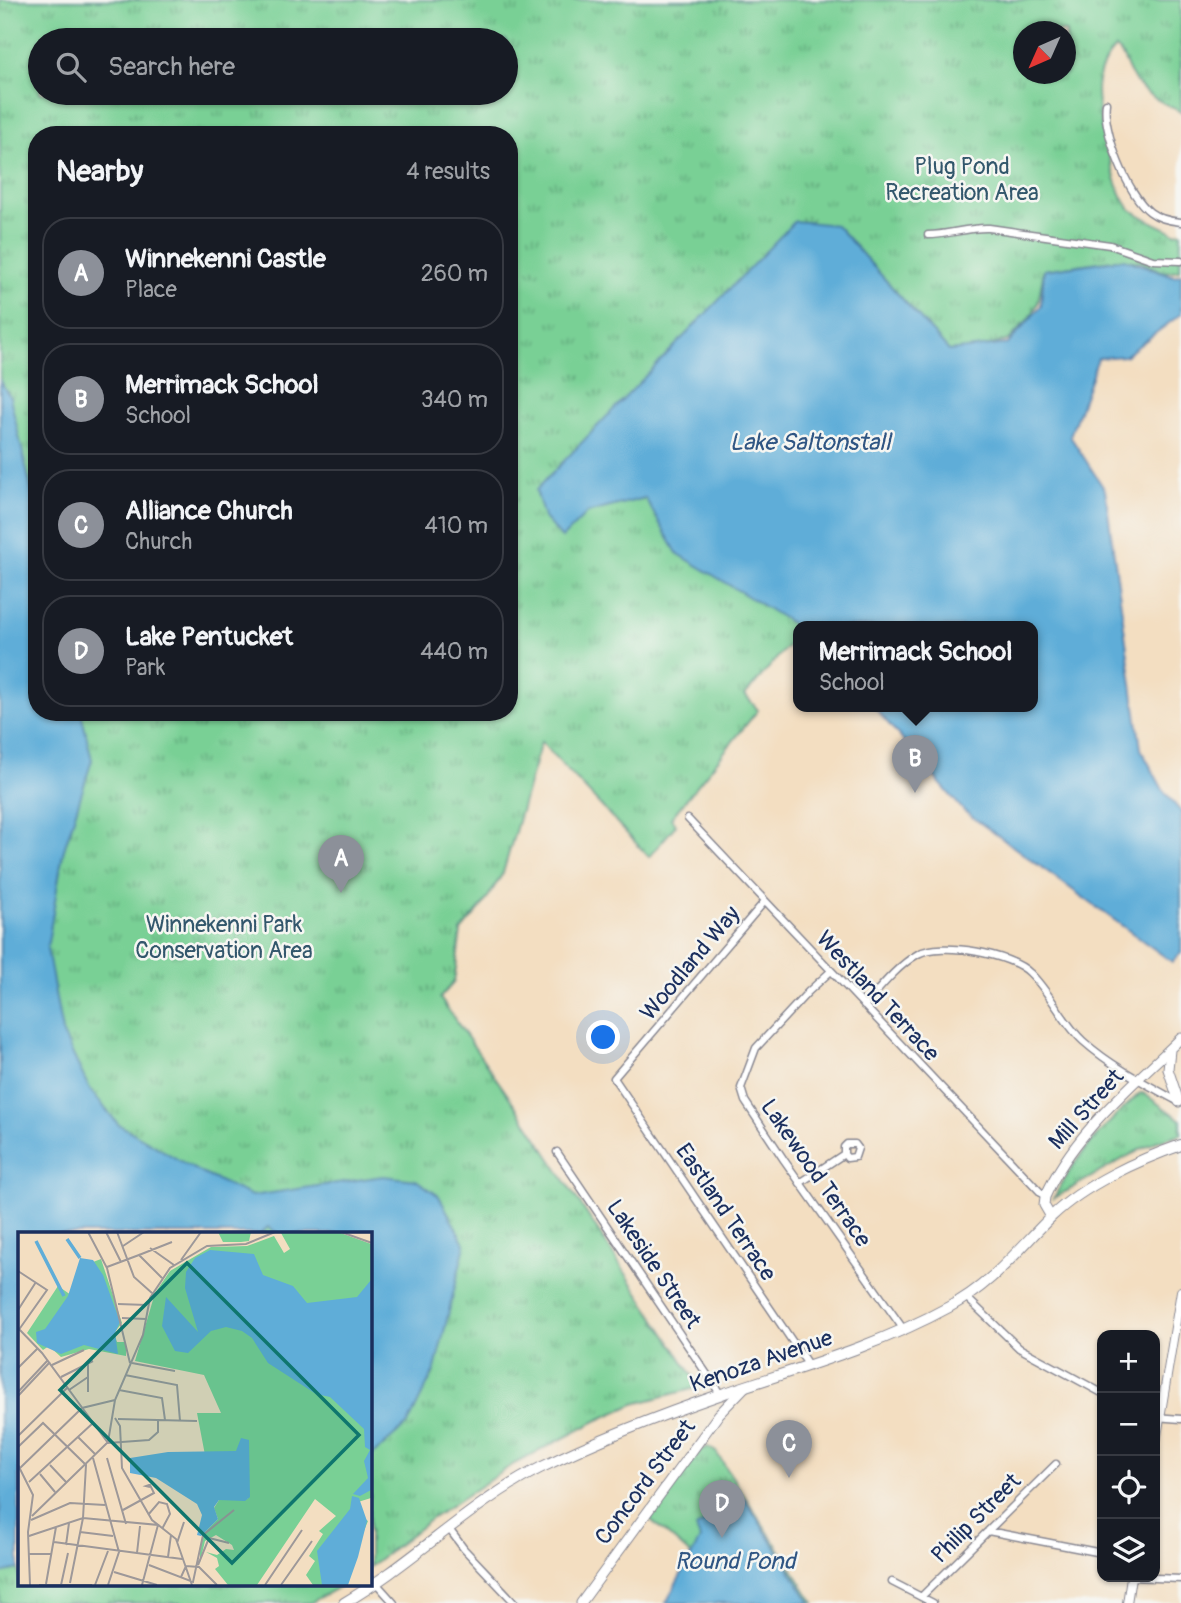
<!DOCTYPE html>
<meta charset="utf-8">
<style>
body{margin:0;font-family:Pangolin,sans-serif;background:#242831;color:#f1f3f6}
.controls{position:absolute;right:21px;bottom:21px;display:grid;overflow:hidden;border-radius:14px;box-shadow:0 2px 5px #0004}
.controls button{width:63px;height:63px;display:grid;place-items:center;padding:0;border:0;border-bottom:2px solid #363941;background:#171b24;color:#f1f3f6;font:35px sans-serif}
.compass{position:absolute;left:1013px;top:21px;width:63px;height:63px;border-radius:50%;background:#171b24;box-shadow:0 2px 5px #0004;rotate:225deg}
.you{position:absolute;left:604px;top:1038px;width:24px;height:24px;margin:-18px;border:5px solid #fff;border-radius:50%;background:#1a73e8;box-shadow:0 0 0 10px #1a73e833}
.badge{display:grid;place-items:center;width:46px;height:46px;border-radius:50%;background:#8c9099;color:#fff;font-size:23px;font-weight:700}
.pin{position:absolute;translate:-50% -58px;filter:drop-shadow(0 2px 4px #0008)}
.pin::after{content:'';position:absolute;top:37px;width:24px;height:21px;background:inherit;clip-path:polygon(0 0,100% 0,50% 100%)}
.popup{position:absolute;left:793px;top:621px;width:245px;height:91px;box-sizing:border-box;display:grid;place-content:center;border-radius:14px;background:#171b24;filter:drop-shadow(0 2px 5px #0005);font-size:23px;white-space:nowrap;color:#9ea1a6}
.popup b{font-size:26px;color:#f1f3f6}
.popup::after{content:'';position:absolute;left:50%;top:100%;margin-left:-14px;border:14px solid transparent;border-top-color:#171b24}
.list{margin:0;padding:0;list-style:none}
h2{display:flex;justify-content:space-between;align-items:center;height:91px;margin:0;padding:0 28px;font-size:30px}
h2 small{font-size:23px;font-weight:400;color:#9ea1a6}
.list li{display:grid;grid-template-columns:46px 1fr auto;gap:21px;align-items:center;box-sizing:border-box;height:112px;margin:0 14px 14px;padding:0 14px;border:2px solid #363941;border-radius:28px}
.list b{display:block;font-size:26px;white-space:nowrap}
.list p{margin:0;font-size:23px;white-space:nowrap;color:#9ea1a6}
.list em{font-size:23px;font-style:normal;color:#9ea1a6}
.icon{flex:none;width:38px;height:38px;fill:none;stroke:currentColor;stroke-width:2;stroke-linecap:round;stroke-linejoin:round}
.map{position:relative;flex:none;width:1181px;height:1603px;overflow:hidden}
.search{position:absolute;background:#171b24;box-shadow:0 2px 5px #0004;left:28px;top:28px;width:490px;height:77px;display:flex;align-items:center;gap:18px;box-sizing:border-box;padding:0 24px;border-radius:38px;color:#9ea1a6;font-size:26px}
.panel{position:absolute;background:#171b24;box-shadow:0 2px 5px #0004;left:28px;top:126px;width:490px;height:595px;border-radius:28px}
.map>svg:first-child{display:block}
.park{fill:url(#park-tufts);stroke:#4a807a;stroke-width:2;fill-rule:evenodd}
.water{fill:#5fadd8;stroke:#3d6e9b;stroke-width:2}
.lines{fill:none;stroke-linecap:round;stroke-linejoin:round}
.minor-casing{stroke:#878690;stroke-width:9}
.tertiary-casing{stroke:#878690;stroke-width:10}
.secondary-casing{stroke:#878690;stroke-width:11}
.primary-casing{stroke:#878690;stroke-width:12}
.minor{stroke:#fff;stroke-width:6}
.tertiary{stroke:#fff;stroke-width:8}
.secondary{stroke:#fff;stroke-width:9}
.primary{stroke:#fff;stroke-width:10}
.labels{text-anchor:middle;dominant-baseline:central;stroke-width:5;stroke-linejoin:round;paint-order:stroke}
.park-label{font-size:23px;fill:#32576c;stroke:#f6f6f2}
.street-label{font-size:23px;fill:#1b2f5e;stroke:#f6f6f2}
.water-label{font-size:24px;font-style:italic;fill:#2f5583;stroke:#f6f6f2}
.inset-river{fill:none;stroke:#5fadd8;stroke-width:3.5}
.inset-road{fill:none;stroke:#9d9899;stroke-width:2}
.view{fill:#0f766e;fill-opacity:0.15;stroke:#0f766e;stroke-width:3.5}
.inset-edge{fill:none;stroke:#1b2f5e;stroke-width:3.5}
</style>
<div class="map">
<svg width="1181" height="1603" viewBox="0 0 1181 1603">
<defs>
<pattern id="park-tufts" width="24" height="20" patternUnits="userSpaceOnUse" patternTransform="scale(1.75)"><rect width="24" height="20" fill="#79d095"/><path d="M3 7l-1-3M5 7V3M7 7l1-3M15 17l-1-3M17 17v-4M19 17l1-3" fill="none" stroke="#62a97d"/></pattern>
</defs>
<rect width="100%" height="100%" fill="#f6f6f2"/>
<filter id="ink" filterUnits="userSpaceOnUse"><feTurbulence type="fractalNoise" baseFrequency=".0143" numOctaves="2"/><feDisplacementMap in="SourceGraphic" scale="14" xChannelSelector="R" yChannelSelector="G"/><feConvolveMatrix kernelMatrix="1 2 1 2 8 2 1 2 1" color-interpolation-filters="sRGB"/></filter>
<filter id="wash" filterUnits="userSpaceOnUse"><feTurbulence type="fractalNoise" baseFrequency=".00686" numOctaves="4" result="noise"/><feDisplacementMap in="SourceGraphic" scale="28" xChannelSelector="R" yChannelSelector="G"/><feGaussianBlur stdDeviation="1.57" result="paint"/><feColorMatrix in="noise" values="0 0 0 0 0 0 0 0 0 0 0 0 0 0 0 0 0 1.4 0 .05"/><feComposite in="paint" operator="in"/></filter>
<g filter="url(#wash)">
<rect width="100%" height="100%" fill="#f3dec1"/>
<path class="park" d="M0 0H1181V112C1162 102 1143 95 1132 76 1125 66 1126 56 1115 48 1107 56 1100 69 1098 81 1093 103 1114 188 1128 206 1134 215 1164 227 1175 233L1181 232 1180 270 1164 272 1141 262 1119 259 1044 270 1038 303 1031 316 1009 340 977 349 949 351 839 228 826 225 588 506 651 491 798 627V634L745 695 758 710 671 818 676 825 649 857 541 742 503 873 483 905 461 931 454 982 440 998 528 1124 700 1387 634 1404 596 1421 512 1465 431 1519 369 1567V1234H19V1584H344L310 1603H0ZM1024 32H1066V74H1024ZM40 40H506V93H40ZM37 135H509V712H37Z
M1140 1093H1143L1181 1120V1134L1157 1141 1132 1154 1054 1198C1074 1157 1106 1124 1140 1093Z
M708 1447 716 1452 814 1603H671L694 1558 650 1519 701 1450Z"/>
<path class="water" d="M795 221 836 225 949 351 1008 344 1041 306 1044 270 1124 259 1174 276 1181 274V314L1125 356 1098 358 1070 436 1105 490 1141 749 1163 790 1181 812V953L1172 962 964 811 874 707H1032V627H798L677 553 645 498 587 513 562 538 544 518 536 490Z
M0 381 10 397 37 515V712H81L92 760 63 853 47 948 62 1032 90 1090 118 1124 201 1173 252 1196 383 1176 416 1180 439 1196 465 1245 435 1369 408 1424 369 1458V1234H279L268 1227 260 1234H19V1569L0 1573Z
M744 1498 811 1603H666L700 1539 696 1528Z"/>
</g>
<g filter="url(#ink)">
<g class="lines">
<defs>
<path id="minor" d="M1106 103C1102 131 1128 195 1150 212 1159 219 1170 221 1181 222
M928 235C949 235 968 227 989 228L1110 245 1153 260 1181 261
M688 819 1045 1197
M765 901 614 1078 809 1366
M831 971 808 992 756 1048 741 1088 745 1101 784 1160 904 1330
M864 1006C880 988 897 966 918 954 941 941 1012 954 1030 973 1051 993 1062 1022 1083 1041 1111 1066 1146 1084 1179 1102
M557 1152 721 1395
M800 1183 844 1154 847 1158 855 1157 858 1148 855 1144H847L844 1147V1154
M967 1298 1019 1348 1102 1393
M1155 1417 1181 1419
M449 1529 464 1549 515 1603
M988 1531 1102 1553
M1131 1577 1181 1579
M892 1582 933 1603
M377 1584 394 1603
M921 1597 1056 1464"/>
<path id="tertiary" d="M1155 1448 1181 1291
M1127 1603 1131 1577"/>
<path id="secondary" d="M1170 1050 1168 1069 1179 1102
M1051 1217 1044 1205 1045 1197C1073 1133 1131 1087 1181 1038
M581 1603 719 1414 745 1387"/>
<path id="primary" d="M344 1603C413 1563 469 1504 540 1468 599 1439 661 1415 722 1394 799 1368 878 1346 949 1307 994 1283 1017 1250 1052 1216 1084 1185 1138 1160 1181 1145"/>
</defs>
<use href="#minor" class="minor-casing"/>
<use href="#tertiary" class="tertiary-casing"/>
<use href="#secondary" class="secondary-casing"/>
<use href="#primary" class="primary-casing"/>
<use href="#minor" class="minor"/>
<use href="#tertiary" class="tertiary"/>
<use href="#secondary" class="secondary"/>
<use href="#primary" class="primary"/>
</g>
</g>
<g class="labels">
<g class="park-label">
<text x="962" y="166">Plug Pond<tspan x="962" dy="26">Recreation Area</tspan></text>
<text x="224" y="924">Winnekenni Park<tspan x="224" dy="26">Conservation Area</tspan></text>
</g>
<g class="street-label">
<text transform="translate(690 963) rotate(-50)">Woodland Way</text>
<text transform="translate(878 996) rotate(47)">Westland Terrace</text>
<text transform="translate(1086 1109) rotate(-48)">Mill Street</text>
<text transform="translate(816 1173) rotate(55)">Lakewood Terrace</text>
<text transform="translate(726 1212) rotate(56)">Eastland Terrace</text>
<text transform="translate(654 1264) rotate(56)">Lakeside Street</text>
<text transform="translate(761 1361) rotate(-19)">Kenoza Avenue</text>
<text transform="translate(645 1482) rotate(-53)">Concord Street</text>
<text transform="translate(976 1518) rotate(-45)">Philip Street</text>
</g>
<g class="water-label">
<text x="810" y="442">Lake Saltonstall</text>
<text x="735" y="1561">Round Pond</text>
</g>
</g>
<g transform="translate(18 1232)">
<rect width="354" height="354" fill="#f3dec1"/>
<path d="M200 0H233L231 9 223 10H205ZM281 0H320L353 12V266L340 270 343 284 350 289 327 345 330 353H295L288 343 297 329 291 324 305 302 301 299 318 284 297 267 239 353H210L197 337 201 334 199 326 188 320 199 323 208 317 216 318 214 313 198 303 187 309 182 330V319L185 302 200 287 196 276 201 268 230 267 224 212 218 221 187 223 179 181H203L186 143 117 129 137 61 152 39 193 15 229 14 256 4 266 21 272 17 263 1ZM83 27 104 91 96 101 99 110H108V124L71 117 43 125 31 114 25 118 9 101 40 54 53 63 75 30Z" fill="#79d095"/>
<path d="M192 18 236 22 245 43 275 54 289 71 339 65 353 48V258L342 264 335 262 350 246 346 229 352 218 347 215 346 197 312 165 298 162 250 131 234 106 224 99 208 95 193 99 170 121 157 119 144 94 148 65 180 100 167 56 168 40 177 26ZM62 26 75 28 85 43 102 90 97 101 100 122 66 113 43 122 19 111 18 100 27 97 50 64ZM223 206 231 208 232 265 227 269 201 268 196 275 200 287 183 304 179 303 184 283 179 272 138 246 112 241V226L150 220 218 219ZM334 264 341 266 349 289 340 325 330 353H304L299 319 332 277Z" fill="#5fadd8"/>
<path class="inset-river" d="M49 7 62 26M18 9 46 64"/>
<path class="inset-road" d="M70 0 89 36 112 131M88 0 103 30M99 0 116 45 134 61M323 0 354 11M105 14 126 0M132 16 156 33M121 23 154 10M163 28 183 0M89 35 121 23 144 46M0 39 29 58 0 99M100 72 129 73M0 78 18 50M104 86 128 87M0 96 24 121 90 211 131 208 140 200V188M114 131 157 139M34 133 66 118M0 136 20 116M107 143 159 153 162 189M43 145 75 129M51 158 70 145M101 158 144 166 147 188M0 160 30 128M70 160V131M0 164 32 130M97 186 102 194 104 236 134 288 158 307 174 353M100 187 179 189M0 204 50 155M60 205 78 223M0 215 25 191 68 233 65 286 52 351M75 226 101 320 90 353M89 226 108 292M0 233 15 263 10 300 12 353M32 233 48 250M2 236 64 176 97 168M22 242 37 260M11 250 75 191M105 278 136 261 132 253H131L128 254 132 255M130 283 141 270 149 272 152 282 144 297M14 284 90 210 97 168 125 103 132 66 152 36 189 14 228 12 257 0M13 288 52 271 87 273M62 300 95 304M11 304 65 286 140 293 124 353M36 310 164 327M159 311 166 290M48 313 51 291M119 321 122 294M11 322H33M150 325 153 303M131 333 175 350 185 303 216 278M180 333 191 306 211 311M96 340 139 353M163 345 168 334 181 335 199 353M28 352 38 295M21 353H74M43 353 50 321M77 353 90 319M247 353 284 298M263 353 294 309"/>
<path class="view" d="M169 31 341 203 214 331 42 158Z"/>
<rect width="354" height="354" class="inset-edge"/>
</g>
</svg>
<div class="controls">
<button>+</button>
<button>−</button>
<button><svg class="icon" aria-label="locate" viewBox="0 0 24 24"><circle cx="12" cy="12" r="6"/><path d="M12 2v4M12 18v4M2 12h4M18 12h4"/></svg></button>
<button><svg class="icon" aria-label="layers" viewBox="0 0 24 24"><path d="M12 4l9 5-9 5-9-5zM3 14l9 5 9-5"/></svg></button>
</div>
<svg class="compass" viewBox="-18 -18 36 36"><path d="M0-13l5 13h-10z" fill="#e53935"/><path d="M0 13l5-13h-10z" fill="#9ea1a6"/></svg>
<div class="you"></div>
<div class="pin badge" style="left:341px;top:893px">A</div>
<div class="pin badge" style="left:915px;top:793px">B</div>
<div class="popup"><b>Merrimack School</b>School</div>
<div class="pin badge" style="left:789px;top:1478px">C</div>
<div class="pin badge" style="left:722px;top:1538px">D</div>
<div class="search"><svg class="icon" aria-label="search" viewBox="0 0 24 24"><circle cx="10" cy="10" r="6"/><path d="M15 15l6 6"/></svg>Search here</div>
<section class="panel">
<h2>Nearby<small>4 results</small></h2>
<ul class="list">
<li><span class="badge">A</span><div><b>Winnekenni Castle</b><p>Place</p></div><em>260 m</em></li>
<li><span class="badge">B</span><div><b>Merrimack School</b><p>School</p></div><em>340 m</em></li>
<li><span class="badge">C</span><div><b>Alliance Church</b><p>Church</p></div><em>410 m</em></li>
<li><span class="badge">D</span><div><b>Lake Pentucket</b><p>Park</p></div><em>440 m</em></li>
</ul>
</section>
</div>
